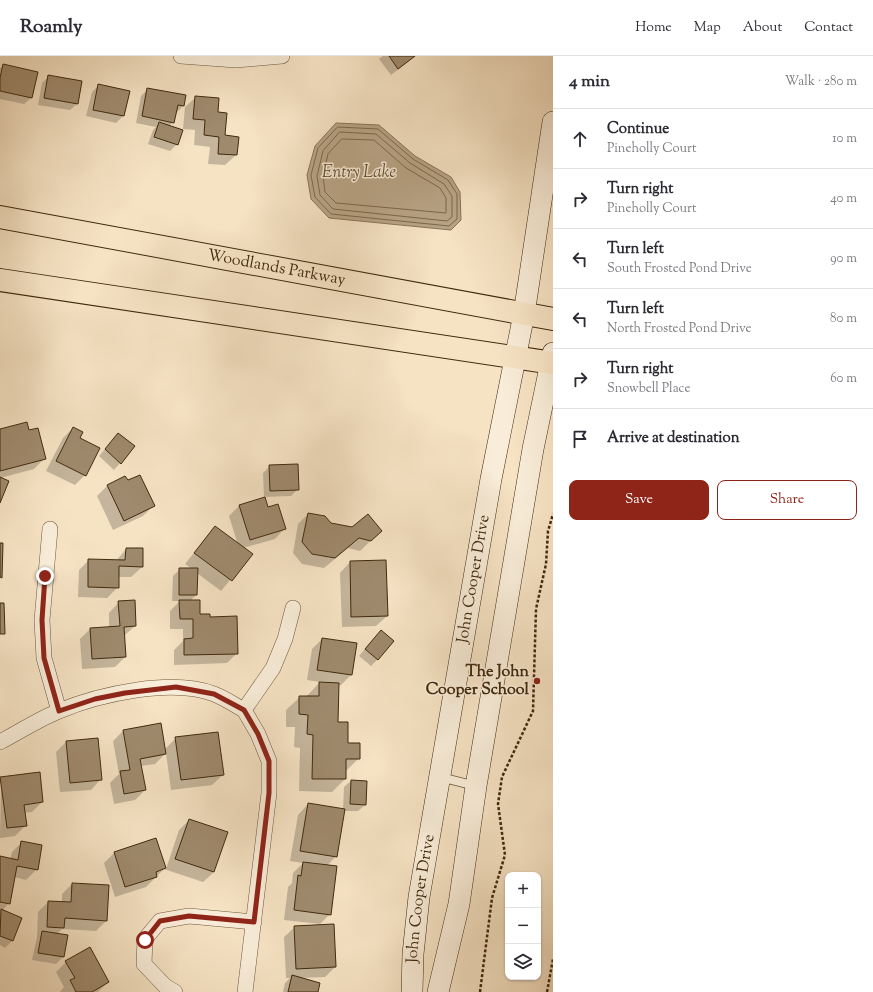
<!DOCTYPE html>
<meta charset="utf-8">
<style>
body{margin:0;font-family:"Sorts Mill Goudy",serif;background:#f2f2f3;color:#2b2b33}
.controls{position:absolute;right:12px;bottom:12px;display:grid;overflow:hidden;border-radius:8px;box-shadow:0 1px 3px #0004}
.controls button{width:36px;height:36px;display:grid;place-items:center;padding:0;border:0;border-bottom:1px solid #e1e1e2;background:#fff;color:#2b2b33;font:20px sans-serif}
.stop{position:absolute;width:12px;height:12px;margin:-9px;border:3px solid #8f2418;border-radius:50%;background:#fff}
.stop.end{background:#8f2418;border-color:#fff;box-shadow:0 1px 4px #0008}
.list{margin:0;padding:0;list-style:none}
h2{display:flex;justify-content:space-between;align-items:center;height:52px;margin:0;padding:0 16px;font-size:17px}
h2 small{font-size:13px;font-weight:400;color:#7c7c81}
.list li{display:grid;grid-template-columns:26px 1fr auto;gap:12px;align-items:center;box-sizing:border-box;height:60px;padding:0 16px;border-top:1px solid #e1e1e2}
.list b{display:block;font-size:15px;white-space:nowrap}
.list p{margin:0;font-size:13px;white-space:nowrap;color:#7c7c81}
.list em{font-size:13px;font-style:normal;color:#7c7c81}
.actions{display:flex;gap:8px;padding:12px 16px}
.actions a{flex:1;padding:9px 0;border:1px solid #8f2418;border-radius:8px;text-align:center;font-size:14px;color:#8f2418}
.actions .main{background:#8f2418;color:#fff}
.icon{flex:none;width:22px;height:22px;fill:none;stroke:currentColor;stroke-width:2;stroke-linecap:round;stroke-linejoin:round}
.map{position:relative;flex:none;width:553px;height:936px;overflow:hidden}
header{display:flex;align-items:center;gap:24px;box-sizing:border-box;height:56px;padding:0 20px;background:#fff;border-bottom:1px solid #e1e1e2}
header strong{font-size:19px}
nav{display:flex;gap:22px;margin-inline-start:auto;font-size:14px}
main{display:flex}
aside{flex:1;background:#fff}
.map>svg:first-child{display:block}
.water{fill:#b8a486;stroke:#887356}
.shadow{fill:#0003}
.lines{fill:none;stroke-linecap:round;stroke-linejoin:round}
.shore{stroke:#7c674a;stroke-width:1}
.building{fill:#9f8a6d;stroke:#412a0e}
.lane-casing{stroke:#6e583c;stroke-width:10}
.street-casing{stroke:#6e583c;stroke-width:16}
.secondary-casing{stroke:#412a0e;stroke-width:22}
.primary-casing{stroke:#412a0e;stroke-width:24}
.path{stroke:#412a0e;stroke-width:2.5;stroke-dasharray:3 2;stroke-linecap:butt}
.lane{stroke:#f9edd9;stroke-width:8}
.street{stroke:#f9edd9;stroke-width:15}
.secondary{stroke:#f9edd9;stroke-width:21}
.primary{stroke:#f6e3c4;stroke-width:22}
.route{stroke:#8f2418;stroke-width:5}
.poi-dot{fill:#8f2418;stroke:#f9edd9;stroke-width:1.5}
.labels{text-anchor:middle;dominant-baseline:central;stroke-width:3;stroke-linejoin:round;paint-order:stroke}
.street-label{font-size:16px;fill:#412a0e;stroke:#f9edd9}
.poi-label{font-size:16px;font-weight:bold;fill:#412a0e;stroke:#f9edd9;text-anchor:end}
.water-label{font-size:17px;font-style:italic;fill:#654f32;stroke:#f9edd9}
</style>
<header>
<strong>Roamly</strong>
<nav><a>Home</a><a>Map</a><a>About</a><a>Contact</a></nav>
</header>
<main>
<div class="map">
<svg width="553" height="936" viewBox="0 0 553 936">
<rect width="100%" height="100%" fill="#f6e3c4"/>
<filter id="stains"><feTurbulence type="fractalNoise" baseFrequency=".005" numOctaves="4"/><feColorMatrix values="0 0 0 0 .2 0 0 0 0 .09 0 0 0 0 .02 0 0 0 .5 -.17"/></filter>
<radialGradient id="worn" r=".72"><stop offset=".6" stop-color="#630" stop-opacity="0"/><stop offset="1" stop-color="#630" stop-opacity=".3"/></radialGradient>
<path class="water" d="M336 67 379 69 415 100 451 121 460 136 461 164 451 174 329 162 311 143 307 119 315 90Z"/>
<path class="shadow" d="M383 0H416L391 19 379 3Z
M4 9 31 42 24 48 0 43V12Z
M49 20 77 48 70 54 38 49 42 27Z
M99 29 129 35 123 60 116 67 86 60 92 36Z
M148 33 185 40 183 50 176 57 173 66 169 70 177 88 170 95 148 88 153 74 156 71 136 67 141 40Z
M196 41 216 57 224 80 237 82 236 99 225 109 208 108 210 91 194 89 195 74 183 73 185 51Z
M73 372 78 383 85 419 75 429 46 415 63 382Z
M0 374 28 375 44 403 34 413 0 422Z
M118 378 120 407 114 414 99 400Z
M270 410 298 433 291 440 264 441 267 452 285 472 275 483 243 492 251 499 221 535 197 517 196 539 190 545 199 559 209 562 237 597 227 607 174 609V594L183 585V573H170V555L180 545H172L173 520 180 513H192L185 508 215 471 238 489 229 460 240 449 264 442 263 417Z
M107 430 153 450 143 460 113 474 97 440Z
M308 458 330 468 381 475 360 495 348 492 324 512 302 508 293 497 298 468Z
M126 493 142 511 131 521H118V531L107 542 78 541 79 514 89 504 116 505Z
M385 505 387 560 376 570 342 571 340 517 350 506Z
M119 546 135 570 124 580 125 601 115 611 82 613 80 583 90 573 109 572V557Z
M374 582 378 603 371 610 359 600Z
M322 583 356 588 351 619 341 629H338L337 667 347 688 359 702 345 716V723L332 736 299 735 300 692 294 691 295 671H286V654L300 641H306L320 626 307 624 312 593Z
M123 675 165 693 176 682 223 719 212 729 171 734 166 697 155 708 141 710 145 734 135 744 114 748 110 727 119 718 113 685Z
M66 686 101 723 91 734 60 736 56 696Z
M1 722 42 746 32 756 24 757 26 769 15 780 0 782Z
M351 725 365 749 358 755H344L336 800 327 810 330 858 320 868 284 864 288 831 292 827 293 817 303 807 290 805 298 759 308 748 343 754 344 731Z
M189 764 214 816 203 826 164 813 146 831 115 841 104 807 114 797 156 783 166 813 179 774Z
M22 786 37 813 26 824 14 821 9 847 2 855 21 862 12 885 5 892 0 889V801L10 803 12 796Z
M72 828 106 865 96 875 62 873 57 878 66 880 63 901 56 908 32 904 37 881 38 856 48 846 62 847V838Z
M295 871 335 911 325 921 299 922 317 936H283L285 927 290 922H286L284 881Z
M66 906 108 926 98 936H60L64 931 56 916Z"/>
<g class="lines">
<path class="shore" d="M338 71 378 73 413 103 448 124 457 138V163L449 170 331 158 315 141 311 119 318 92Z
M340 76 376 78 410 107 444 128 452 140V161L447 165 333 153 320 139 317 120 323 95Z
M342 83 374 84 406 112 440 132 446 142V157L336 147 325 136 323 120 328 98Z"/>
</g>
<path class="building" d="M389 0H415L398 13Z
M3 8 38 16 32 42 0 35V22Z
M48 19 82 25 78 48 44 42Z
M98 28 130 35 124 60 93 54Z
M147 32 186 39 184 50 178 49 174 67 142 60Z
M195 40 219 42 218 56 227 57 225 79 239 81 237 99 218 98 219 81 204 79 205 64 193 63Z
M159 66 183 74 178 89 154 81Z
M27 366 29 374 38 372 46 403 0 415V373Z
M73 371 83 376 80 382 100 392 86 420 56 405Z
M118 377 135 390 121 408 105 393Z
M298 408 299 434 270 435 269 409Z
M140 419 155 450 124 465 107 429 125 420 128 424Z
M0 421 9 425 0 447Z
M265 441 268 451 278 448 286 473 250 484 239 449Z
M308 457 325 460 331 467 352 471 368 458 382 475 371 485 359 482 335 502 312 498 302 486Z
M215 470 253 498 232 525 194 497Z
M0 487H3L2 522 0 521Z
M126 492H143V511L119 510V532L88 531V503L125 504Z
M386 504 388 560 351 561 350 505Z
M179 512H198L197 539H179Z
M135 544 136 570 124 571 126 601 92 603 90 572 120 570 118 545Z
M179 544H200V558H210V561L237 560 238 598 184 599V583L193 582V563H180Z
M0 547H4L5 578H0Z
M381 574 394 585 378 604 365 593Z
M322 582 357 587 352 619 317 614Z
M319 626 339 627 338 666H348V687H360V703H346V723H312L313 679 307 678 308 659 299 658V640H319Z
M161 667 166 698 140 703 146 734 124 738 120 715 130 714 123 674Z
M218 676 224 719 181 724 175 681Z
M98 682 102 724 70 727 66 685Z
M40 716 43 746 24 749 27 770 7 772 0 721Z
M351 724 367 725 366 749 350 748Z
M308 747 345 753 337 801 300 795Z
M189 763 228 776 214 816 175 803Z
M156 782 166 812 156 816 157 821 125 831 114 796Z
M21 785 42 789 38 814 17 810 10 848 0 846V800L18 804Z
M303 806 337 810 331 859 294 854 298 819 301 820Z
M72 827 109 829 107 865 65 862 64 872 47 871 48 845 71 846Z
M1 853 22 862 13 885 0 880Z
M334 868 336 911 296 913 294 870Z
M42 875 68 879 64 901 38 897Z
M90 891 109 926 92 936H76L70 924 75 922 65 905Z
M292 919 320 927 318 936H288Z"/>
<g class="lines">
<defs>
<path id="lane" d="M440 721 476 730"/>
<path id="street" d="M181 0 236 4 282 0
M50 473 42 564 44 602 59 655
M244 654 258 678 269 705V737L245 936
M244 654 273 612 285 583 293 552
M0 686C19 676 39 663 59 655 100 638 172 622 214 638 225 642 234 649 244 654
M175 936 165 930 144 908 145 883 160 865 189 860 254 866"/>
<g id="secondary">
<path id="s1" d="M412 936 413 898 419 841 491 423 524 258 553 66"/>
<path d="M438 936 459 848 476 730 533 393 553 297"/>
</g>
<g id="primary">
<path id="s2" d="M0 161 553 263"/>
<path d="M0 224 553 307"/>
</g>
</defs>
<use href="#lane" class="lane-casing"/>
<use href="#street" class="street-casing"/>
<use href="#secondary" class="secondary-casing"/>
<use href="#primary" class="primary-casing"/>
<path class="path" d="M480 936 492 842 505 799 498 748 502 721 533 655 536 553 546 508 548 475 553 458
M547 936 553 903"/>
<use href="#lane" class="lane"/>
<use href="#street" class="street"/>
<use href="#secondary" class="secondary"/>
<use href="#primary" class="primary"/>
</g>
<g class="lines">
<path class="route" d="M45 520 42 564 44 602 59 655 95 643 125 637 176 631 214 638 244 654 258 678 269 705V737L254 866 189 860 160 865 145 884"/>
</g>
<circle class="poi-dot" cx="537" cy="625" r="4"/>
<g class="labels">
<g class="street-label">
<text stroke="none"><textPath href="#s2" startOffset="281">Woodlands Parkway</textPath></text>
<text stroke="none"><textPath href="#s1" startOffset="418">John Cooper Drive</textPath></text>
<text stroke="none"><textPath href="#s1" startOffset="94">John Cooper Drive</textPath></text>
</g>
<g class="poi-label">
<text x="529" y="616">The John<tspan x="529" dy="18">Cooper School</tspan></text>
</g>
<g class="water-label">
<text x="359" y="117">Entry Lake</text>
</g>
</g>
<rect width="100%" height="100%" filter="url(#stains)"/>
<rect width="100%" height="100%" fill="url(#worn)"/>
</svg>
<div class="controls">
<button>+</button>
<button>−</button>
<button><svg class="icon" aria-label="layers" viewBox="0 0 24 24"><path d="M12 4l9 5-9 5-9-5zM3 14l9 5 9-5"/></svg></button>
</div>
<div class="stop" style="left:145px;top:884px"></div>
<div class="stop end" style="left:45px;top:520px"></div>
</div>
<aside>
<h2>4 min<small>Walk · 280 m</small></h2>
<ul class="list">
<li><svg class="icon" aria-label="ahead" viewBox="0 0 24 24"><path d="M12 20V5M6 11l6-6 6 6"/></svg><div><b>Continue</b><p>Pineholly Court</p></div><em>10 m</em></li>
<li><svg class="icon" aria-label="right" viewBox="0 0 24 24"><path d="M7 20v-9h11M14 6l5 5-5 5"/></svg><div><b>Turn right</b><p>Pineholly Court</p></div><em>40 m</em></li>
<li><svg class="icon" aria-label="left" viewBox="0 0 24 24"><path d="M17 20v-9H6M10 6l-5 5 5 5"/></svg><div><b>Turn left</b><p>South Frosted Pond Drive</p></div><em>90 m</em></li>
<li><svg class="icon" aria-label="left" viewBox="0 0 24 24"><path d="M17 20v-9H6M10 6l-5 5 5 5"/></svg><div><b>Turn left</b><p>North Frosted Pond Drive</p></div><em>80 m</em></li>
<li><svg class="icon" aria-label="right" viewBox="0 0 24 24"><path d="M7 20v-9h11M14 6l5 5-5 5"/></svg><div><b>Turn right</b><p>Snowbell Place</p></div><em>60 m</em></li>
<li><svg class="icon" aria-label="arrive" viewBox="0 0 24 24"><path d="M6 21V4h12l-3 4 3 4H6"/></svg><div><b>Arrive at destination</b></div></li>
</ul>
<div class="actions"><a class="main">Save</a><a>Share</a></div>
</aside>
</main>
